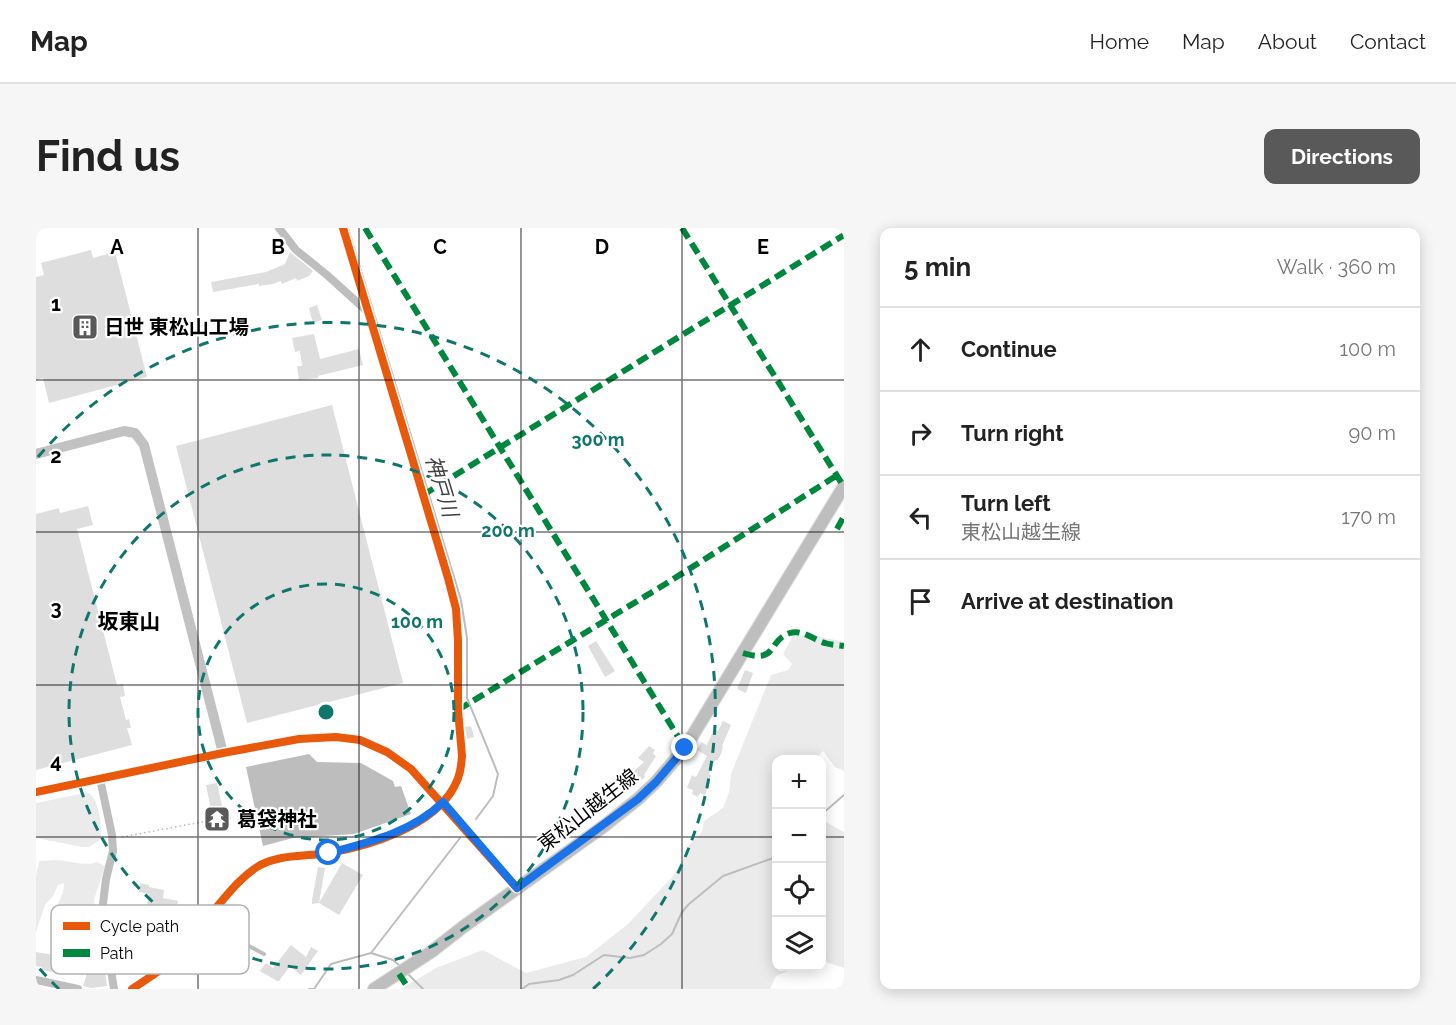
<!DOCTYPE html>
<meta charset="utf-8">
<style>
body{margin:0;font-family:Raleway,"Noto Sans JP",sans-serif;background:#f6f6f6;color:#222}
.controls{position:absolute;right:18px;bottom:18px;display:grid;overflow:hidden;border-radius:12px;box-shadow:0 3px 15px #0003}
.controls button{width:54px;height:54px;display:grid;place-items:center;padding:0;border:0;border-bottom:2px solid #e0e0e0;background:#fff;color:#222;font:30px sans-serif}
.stop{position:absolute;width:18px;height:18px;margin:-14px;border:4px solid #1a73e8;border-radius:50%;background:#fff}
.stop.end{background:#1a73e8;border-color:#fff;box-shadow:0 2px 6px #0008}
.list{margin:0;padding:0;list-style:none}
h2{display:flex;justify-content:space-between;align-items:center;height:78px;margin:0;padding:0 24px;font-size:26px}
h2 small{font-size:20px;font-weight:400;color:#767676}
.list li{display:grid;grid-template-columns:39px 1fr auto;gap:18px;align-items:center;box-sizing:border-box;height:84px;padding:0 24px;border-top:2px solid #e0e0e0}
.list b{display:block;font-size:22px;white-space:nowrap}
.list p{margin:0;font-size:20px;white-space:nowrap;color:#767676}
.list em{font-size:20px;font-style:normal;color:#767676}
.icon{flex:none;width:33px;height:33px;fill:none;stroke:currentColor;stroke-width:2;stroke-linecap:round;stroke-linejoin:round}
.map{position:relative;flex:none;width:808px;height:761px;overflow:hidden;border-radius:12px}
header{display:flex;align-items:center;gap:36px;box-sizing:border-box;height:84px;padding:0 30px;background:#fff;border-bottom:2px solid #e0e0e0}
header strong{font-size:28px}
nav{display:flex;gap:33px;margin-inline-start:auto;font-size:21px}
.intro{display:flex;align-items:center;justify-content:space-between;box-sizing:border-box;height:144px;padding:0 36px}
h1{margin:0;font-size:42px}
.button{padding:15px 27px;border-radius:12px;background:#595959;color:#fff;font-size:21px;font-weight:700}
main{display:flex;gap:36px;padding:0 36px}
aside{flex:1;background:#fff;border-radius:12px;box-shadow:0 3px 15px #0003}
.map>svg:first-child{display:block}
.green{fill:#ebebeb}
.water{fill:#bdbdbd}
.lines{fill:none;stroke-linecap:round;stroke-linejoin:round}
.stream{stroke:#bdbdbd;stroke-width:2}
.building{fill:#dedede}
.primary-casing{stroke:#dbdbdb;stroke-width:14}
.path{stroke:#b9b9b9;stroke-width:1.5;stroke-dasharray:1.5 3;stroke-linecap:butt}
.lane{stroke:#bebebe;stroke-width:4}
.street{stroke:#bebebe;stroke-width:8}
.secondary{stroke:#c2c2c2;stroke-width:10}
.primary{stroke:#bebebe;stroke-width:12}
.quiet{stroke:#00873e;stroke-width:6;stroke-dasharray:12 6;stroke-linecap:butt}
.cycleway-casing{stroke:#fff;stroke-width:11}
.cycleway{stroke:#e8590c;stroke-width:8}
.route{stroke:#1a73e8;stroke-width:8}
.grid{fill:none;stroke:#000;stroke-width:1.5;stroke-opacity:0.55}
.ring{fill:none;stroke:#0f766e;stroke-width:3;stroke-dasharray:10 8}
.labels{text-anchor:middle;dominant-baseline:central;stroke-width:4.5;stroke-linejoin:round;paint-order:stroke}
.poi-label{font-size:20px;font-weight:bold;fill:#000;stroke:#fff;text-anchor:start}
.street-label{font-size:20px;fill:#000;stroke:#fff}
.water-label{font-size:21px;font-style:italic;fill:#424242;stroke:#fff}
.neighbourhood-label{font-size:21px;font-weight:bold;fill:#000;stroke:#fff}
.key{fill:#fff;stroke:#b2b2b2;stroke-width:1.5}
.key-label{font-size:16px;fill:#000}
.grid-label{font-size:20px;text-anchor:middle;font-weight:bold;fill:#000;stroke:#fff;stroke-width:4.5;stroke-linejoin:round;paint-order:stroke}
.centre{fill:#0f766e;stroke:#fff;stroke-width:3}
.ring-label{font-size:18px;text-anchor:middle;font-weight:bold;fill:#0f766e;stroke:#fff;stroke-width:4.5;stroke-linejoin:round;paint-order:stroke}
</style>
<header>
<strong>Map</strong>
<nav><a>Home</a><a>Map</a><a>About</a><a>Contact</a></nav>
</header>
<div class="intro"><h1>Find us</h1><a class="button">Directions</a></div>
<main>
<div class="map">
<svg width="808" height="761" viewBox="0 0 808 761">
<rect width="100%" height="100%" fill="#fff"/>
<path class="green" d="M776 407 808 414V543L799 539 787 523 780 531 740 532V738L762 739 740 748 734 761H365L400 740 447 722 490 745 550 729 592 696 638 647 654 616 666 604 668 593 687 580 693 564 695 546 735 447 752 442 756 436 747 426 757 408Z
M49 565H53C63 573 67 600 64 612L53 619H46L0 610V575Z
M786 592 808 604V740L786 733Z
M19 632C32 632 49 639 61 634L69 638 58 672 62 697 41 702 35 699 34 690 27 694 14 690C20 677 28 669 28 655L22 657 17 668 9 677 0 704V648L3 633Z"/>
<path class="water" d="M273 526 281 534 325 535 357 553 359 559 365 558 375 586 318 606 257 610 227 618 210 539Z"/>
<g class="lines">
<path class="stream" d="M312 0 425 372 431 410V470L462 546 457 568 440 591
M786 586 808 567
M335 725 357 732 364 738
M370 744 387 761
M0 758 2 761
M273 761H278L295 736 335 725 424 610
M486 761 493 756 523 752 537 747 568 727 594 730 608 727 625 716 636 706 646 684 653 676 687 648 740 629"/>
</g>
<path class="building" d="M55 22 57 30 78 24 80 28 111 149 13 175 7 150 0 152V49L8 47 5 35Z
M254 24 277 43 273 48 261 53 260 50 246 56 245 53 237 56 223 58V56L177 64 175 54 230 44 249 36Z
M281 77 286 92 277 95 273 80Z
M278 106 284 131 323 121 327 137 282 148V150L263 152 261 138H266L264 123 259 124 256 110Z
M296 177 367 455 211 495 140 218Z
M52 278 57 297 41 301 81 457 87 456 89 468 84 469 90 492 93 491 95 500H91L96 517 0 542V286L23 280 24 285Z
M560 413 579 443 569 449 552 418Z
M709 442 717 445 710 465 701 461Z
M687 493 695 497 686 518H687L685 526 681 533 679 532 673 546 675 547 669 567 664 565 662 569 656 566 657 562 651 560 656 547 660 549 671 528 661 522 665 514 671 517 678 501 682 503Z
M435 498 438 509 431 511 429 499Z
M613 518 619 522 617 525 620 528 608 547 609 549 595 560 588 552 608 534 602 530Z
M181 555 188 587 194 586 195 591 178 597 177 595 174 596 173 589 176 587 170 557Z
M306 635 327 647 303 687 283 675 276 676V672L282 639 289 640 283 675Z
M104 655 113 657V659L128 662 127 670 142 673 140 683 129 680 125 697 116 695 99 727 94 724 97 719 76 708 82 699 101 709 109 693 91 690 92 684 109 687 113 666 103 664Z
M52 705 62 711 48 745 21 736 20 743 16 742V744L6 742V739L0 738V724L18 727 20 718 28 719 27 726 40 730Z
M255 717 270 729 275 719 282 723 265 747 254 738 243 753H241L224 743 230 735 237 740Z
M69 743 71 758 55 760 47 758 51 745Z"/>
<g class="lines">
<defs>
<path id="primary" d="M338 761 395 724 427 699 568 598 602 571 620 554 649 520 808 258"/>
</defs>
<use href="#primary" class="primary-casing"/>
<path class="path" d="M86 609 171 593"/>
<path class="lane" d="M168 695 228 726"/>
<path class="street" d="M243 0 260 22 291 47 333 85
M64 551 76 607 77 623 70 651 66 684 78 761
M0 752 42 761
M96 761 123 743 134 732C149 715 164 698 179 681 192 666 204 650 221 639 242 626 268 629 292 625 334 618 397 598 418 559 424 549 425 539 426 528L422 482V413L420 381 412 350 307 0"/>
<path class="secondary" d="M0 226 88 203 99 205 108 217 187 525
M0 564 187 525 263 511 300 509 324 512 351 524 375 541 481 660"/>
<use href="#primary" class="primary"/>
<path class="quiet" d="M329 0 649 520
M646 0 808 259
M387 267 808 7
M801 301 808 288
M707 425C743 436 730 413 754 405 766 401 778 412 789 415 795 417 802 417 808 418
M422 482 631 355 800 248
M363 746 373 761"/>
<defs>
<path id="cycleway" d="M0 564 187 525 263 511 300 509 324 512 351 524 375 541 481 660
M96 761 123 743 134 732C149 715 164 698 179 681 192 666 204 650 221 639 242 626 268 629 292 625 334 618 397 598 418 559 424 549 425 539 426 528L422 482V413L420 381 412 350 307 0"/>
</defs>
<use href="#cycleway" class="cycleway-casing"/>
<use href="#cycleway" class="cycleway"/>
</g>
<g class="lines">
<path class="route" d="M293 625C334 614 376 604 407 574L481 660 602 571 620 554 649 520"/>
</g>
<path class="grid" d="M162 0V761M323 0V761M485 0V761M646 0V761M0 152H808M0 304H808M0 457H808M0 609H740M786 609H808"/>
<g class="ring">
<circle cx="290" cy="484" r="128"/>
<circle cx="290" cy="484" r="257"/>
<path d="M23 761A385 385 0 0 1 2 739M2 229A385 385 0 1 1 557 761"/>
</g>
<defs>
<symbol id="building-square" viewBox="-11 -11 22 22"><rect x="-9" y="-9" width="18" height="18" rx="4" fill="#595959" stroke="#fff"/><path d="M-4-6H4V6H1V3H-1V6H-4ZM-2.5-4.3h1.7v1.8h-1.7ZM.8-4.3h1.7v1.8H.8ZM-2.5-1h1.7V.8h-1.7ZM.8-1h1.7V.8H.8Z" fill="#fff"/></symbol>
<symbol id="temple-square" viewBox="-11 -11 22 22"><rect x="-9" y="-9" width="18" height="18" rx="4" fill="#595959" stroke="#fff"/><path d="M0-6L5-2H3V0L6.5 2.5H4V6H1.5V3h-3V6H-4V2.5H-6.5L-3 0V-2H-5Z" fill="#fff"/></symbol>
</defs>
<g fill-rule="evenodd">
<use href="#building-square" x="34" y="84" width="30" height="30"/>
<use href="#temple-square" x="166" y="576" width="30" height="30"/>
</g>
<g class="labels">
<g class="poi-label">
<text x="68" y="99">日世 東松山工場</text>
<text x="201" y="591">葛袋神社</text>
</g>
<g class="street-label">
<text transform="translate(552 582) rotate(-38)">東松山越生線</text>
</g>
<g class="water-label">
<text transform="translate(406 258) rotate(73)">神戸川</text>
</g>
<g class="neighbourhood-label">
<text x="93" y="393">坂東山</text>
</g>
</g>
<rect x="15" y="677" width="198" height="69" rx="9" class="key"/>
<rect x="27" y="694" width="27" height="8" fill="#e8590c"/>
<rect x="27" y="721" width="27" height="8" fill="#00873e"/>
<g class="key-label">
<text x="64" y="704">Cycle path</text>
<text x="64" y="731">Path</text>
</g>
<g class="grid-label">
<text x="81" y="26">A</text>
<text x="242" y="26">B</text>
<text x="404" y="26">C</text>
<text x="566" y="26">D</text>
<text x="727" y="26">E</text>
<text x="20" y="83">1</text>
<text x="20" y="235">2</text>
<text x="20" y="387">3</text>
<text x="20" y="540">4</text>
</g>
<circle cx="290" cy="484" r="9" class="centre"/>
<g class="ring-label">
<text x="562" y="218">300 m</text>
<text x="472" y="309">200 m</text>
<text x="381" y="400">100 m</text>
</g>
</svg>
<div class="controls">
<button>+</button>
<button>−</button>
<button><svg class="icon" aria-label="locate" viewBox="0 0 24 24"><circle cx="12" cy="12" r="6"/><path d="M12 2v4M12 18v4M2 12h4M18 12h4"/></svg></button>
<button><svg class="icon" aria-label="layers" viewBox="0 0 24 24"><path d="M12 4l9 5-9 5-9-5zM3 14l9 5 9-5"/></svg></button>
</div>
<div class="stop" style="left:293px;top:625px"></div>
<div class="stop end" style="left:649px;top:520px"></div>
</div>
<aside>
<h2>5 min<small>Walk · 360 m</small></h2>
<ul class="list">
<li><svg class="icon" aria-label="ahead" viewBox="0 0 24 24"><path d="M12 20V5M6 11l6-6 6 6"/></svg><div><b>Continue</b></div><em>100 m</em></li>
<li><svg class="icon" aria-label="right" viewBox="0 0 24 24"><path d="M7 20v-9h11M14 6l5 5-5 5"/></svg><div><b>Turn right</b></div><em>90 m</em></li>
<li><svg class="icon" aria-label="left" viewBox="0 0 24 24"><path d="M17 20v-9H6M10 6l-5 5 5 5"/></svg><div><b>Turn left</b><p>東松山越生線</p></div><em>170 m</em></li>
<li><svg class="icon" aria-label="arrive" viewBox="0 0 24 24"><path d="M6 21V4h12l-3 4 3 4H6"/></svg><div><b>Arrive at destination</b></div></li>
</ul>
</aside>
</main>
